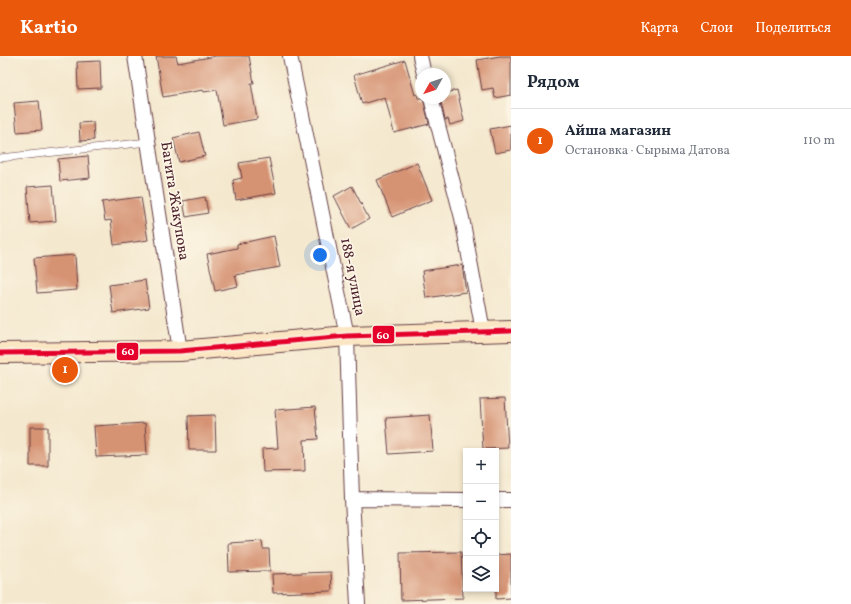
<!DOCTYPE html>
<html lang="ru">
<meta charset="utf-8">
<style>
body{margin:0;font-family:Vollkorn,serif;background:#f6f6f7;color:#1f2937}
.controls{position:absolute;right:12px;bottom:12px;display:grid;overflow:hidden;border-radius:0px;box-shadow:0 2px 6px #0003}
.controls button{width:36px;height:36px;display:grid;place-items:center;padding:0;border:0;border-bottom:1px solid #e0e1e3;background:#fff;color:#1f2937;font:20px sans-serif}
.compass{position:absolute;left:415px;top:12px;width:36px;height:36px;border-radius:50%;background:#fff;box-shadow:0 2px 6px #0003;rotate:230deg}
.you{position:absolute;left:320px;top:199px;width:14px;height:14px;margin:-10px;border:3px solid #fff;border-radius:50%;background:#1a73e8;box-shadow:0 0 0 6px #1a73e833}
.badge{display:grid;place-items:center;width:26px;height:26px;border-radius:50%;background:#ea580c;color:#fff;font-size:13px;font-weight:700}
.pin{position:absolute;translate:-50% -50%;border:2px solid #fff;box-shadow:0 1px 4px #0006}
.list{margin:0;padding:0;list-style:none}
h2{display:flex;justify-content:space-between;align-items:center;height:52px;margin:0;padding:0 16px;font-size:17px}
h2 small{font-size:13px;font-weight:400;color:#747a83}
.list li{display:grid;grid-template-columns:26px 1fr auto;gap:12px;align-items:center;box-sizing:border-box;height:64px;padding:0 16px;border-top:1px solid #e0e1e3}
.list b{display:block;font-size:15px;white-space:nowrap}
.list p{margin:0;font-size:13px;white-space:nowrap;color:#747a83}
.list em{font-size:13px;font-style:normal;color:#747a83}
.icon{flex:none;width:22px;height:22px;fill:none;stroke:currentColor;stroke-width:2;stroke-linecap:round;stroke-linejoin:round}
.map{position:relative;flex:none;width:511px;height:548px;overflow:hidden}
header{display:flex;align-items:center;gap:24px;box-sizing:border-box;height:56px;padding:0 20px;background:#ea580c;color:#fff}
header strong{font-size:19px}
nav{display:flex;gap:22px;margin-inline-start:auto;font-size:14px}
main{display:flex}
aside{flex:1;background:#fff}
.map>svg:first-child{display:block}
.building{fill:#d69373}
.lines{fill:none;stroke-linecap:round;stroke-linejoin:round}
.lane-casing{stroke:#643d43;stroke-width:8}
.street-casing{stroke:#643d43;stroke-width:16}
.secondary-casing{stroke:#643d43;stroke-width:22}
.lane{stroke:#fff;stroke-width:7}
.street{stroke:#fff;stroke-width:14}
.secondary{stroke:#fbe6c4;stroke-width:20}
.bus-1-casing{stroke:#fcf5e5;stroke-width:8}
.bus-1{stroke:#e4002b;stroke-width:5}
.labels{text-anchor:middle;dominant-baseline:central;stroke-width:3.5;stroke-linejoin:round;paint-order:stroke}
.street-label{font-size:15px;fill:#4a1f2b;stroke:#fcf5e5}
.line-badge{stroke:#fcf5e5;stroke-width:1.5}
.badge-label{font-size:11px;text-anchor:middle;font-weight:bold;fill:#fff}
</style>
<header>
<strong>Kartio</strong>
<nav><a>Карта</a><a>Слои</a><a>Поделиться</a></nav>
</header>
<main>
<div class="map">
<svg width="511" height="548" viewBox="0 0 511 548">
<rect width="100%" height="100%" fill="#fcf5e5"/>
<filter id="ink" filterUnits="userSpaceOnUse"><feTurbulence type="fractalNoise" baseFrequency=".025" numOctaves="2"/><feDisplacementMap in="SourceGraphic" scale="8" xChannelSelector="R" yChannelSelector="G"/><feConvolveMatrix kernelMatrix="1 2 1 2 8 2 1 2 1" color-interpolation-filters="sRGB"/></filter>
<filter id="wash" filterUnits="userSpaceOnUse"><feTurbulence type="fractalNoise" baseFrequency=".012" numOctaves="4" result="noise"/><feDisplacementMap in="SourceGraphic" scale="16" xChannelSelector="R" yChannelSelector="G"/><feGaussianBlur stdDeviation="0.9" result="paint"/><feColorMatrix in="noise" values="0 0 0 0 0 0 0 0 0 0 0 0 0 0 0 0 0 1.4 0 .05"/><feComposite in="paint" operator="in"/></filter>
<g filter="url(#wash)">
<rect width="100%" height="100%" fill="#f4e8ce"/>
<g id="blocks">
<path class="building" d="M156 0H176L178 7 216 0H249L254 27H251L257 63 223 69 217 34 204 36 203 34 163 41Z
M500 0H511V39L495 42 493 32 482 34 477 4Z
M405 4 415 39 417 38 418 42H423L429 68 394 77 385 41 362 48 354 19Z
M100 5 101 32 78 33 77 6Z
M457 34 464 65 450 69 448 63 445 64 440 42H445V37Z
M39 45 42 74 17 76 14 47Z
M93 66 94 84 80 85 79 67Z
M511 69V94L495 97 490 73Z
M199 76 205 100 179 106 173 82Z
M88 100 90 122 60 125 58 103Z
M269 102 276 137 236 144 233 124 242 122 239 107Z
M417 107 432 144 392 161 377 124Z
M53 129 56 165 30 167 27 131Z
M352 130 369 163 351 173 334 140Z
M141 141 148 184 114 189 111 164 105 165 102 146Z
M205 141 208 157 186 161 183 145Z
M274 180 280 211 235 219 238 230 215 235 207 198 237 192V188Z
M75 199 77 234 37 237 34 202Z
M462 209 466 236 426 242 422 215Z
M145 224 149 252 113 257 109 229Z
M505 342 508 392 483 393 480 343Z
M315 351 318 383 304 384 305 415 263 416 262 393 278 392 275 354Z
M215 359 216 394H189L188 360Z
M430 359 433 395 389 398 386 362Z
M145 367 147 399 96 401 94 370Z
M30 371H48V410H30Z
M262 485 263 493H269L270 515 229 516 228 487Z
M461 496 463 542 401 544 400 497Z
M511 498V542L496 543V499Z
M331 516 332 535 273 537 272 518Z"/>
</g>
</g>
<g filter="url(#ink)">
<use href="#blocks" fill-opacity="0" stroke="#643d43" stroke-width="1"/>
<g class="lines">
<defs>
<path id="lane" d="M0 102 148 86"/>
<path id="street" d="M135 0 180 295
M290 0 347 280 352 443 358 548
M420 0 424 18
M431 42 462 162 483 275
M352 443 466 444
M496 444H511"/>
<path id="secondary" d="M0 297 180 295 347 280 511 275"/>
</defs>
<use href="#lane" class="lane-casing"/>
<use href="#street" class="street-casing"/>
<use href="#secondary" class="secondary-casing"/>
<use href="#lane" class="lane"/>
<use href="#street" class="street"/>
<use href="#secondary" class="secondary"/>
<defs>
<path id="bus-1" d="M0 297 180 295 347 280 511 275"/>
</defs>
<use href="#bus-1" class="bus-1-casing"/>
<use href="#bus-1" class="bus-1"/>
</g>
</g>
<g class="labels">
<g class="street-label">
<text transform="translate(174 145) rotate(81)">Багита Жакупова</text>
<text transform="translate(352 221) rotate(79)">188-я улица</text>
</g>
</g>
<g class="line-badge">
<rect x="372" y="269" width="23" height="19" rx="4" fill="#e4002b"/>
<rect x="116" y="286" width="23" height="19" rx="4" fill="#e4002b"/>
</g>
<g class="badge-label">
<text x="383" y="283">60</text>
<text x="128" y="299">60</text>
</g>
</svg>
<div class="controls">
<button>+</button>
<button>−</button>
<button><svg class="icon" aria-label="locate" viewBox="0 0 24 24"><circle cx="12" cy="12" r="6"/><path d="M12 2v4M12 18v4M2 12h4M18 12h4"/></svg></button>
<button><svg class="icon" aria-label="layers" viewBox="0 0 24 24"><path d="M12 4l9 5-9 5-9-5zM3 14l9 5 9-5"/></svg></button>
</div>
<svg class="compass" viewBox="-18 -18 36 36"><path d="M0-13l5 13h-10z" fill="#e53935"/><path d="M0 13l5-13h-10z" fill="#747a83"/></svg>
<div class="you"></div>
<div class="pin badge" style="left:65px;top:314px">1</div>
</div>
<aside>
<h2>Рядом<small></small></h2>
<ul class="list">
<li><span class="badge">1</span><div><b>Айша магазин</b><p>Остановка · Сырыма Датова</p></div><em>110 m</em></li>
</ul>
</aside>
</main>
